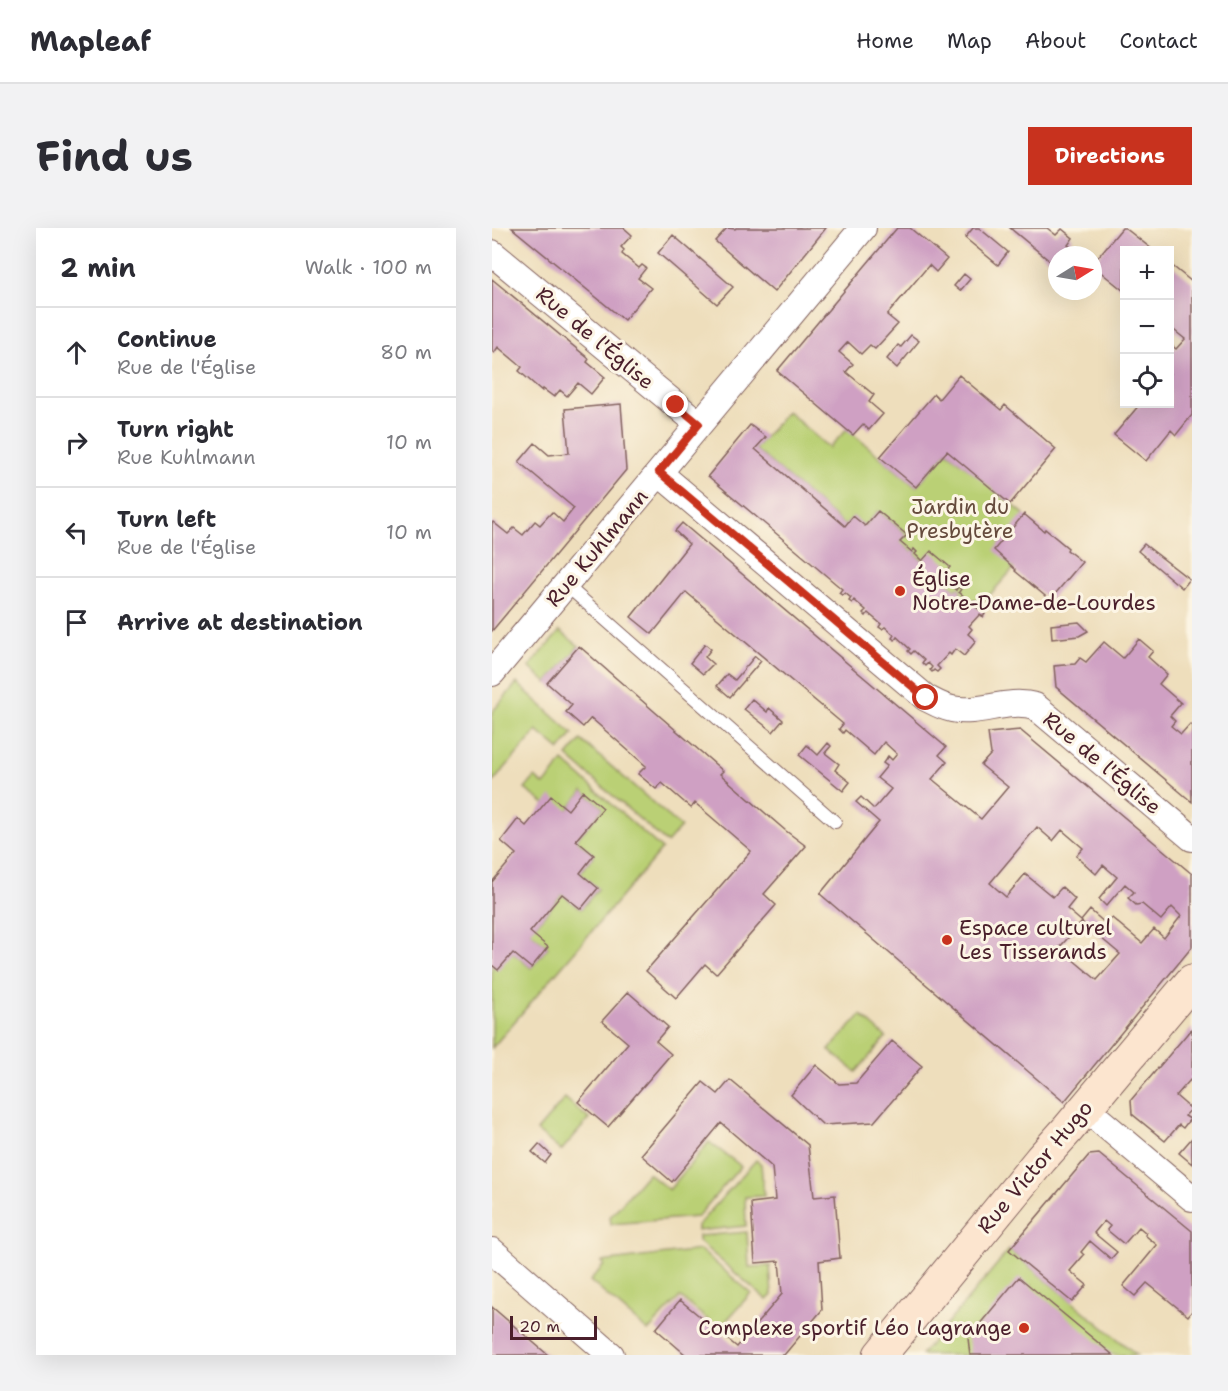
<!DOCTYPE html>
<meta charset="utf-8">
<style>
body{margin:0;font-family:"Shantell Sans",sans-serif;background:#f2f2f3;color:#2b2b33}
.controls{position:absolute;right:18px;top:18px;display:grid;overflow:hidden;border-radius:0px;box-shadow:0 6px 24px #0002}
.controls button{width:54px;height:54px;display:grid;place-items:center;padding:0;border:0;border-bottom:2px solid #e1e1e2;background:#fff;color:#2b2b33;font:30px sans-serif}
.compass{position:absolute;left:556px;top:18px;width:54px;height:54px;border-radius:50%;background:#fff;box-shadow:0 6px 24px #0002;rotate:79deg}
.scale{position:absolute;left:18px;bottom:15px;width:87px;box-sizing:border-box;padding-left:6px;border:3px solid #4a1f2b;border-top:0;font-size:16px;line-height:21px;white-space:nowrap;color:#4a1f2b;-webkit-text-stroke:4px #fcf5e5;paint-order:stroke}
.stop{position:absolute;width:18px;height:18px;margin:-14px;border:4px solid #c8321e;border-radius:50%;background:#fff}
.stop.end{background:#c8321e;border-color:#fff;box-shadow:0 2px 6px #0008}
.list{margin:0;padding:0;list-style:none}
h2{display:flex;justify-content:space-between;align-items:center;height:78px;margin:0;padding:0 24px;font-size:26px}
h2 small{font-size:20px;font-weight:400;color:#7c7c81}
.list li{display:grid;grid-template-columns:39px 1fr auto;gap:18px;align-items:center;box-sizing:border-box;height:90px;padding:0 24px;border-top:2px solid #e1e1e2}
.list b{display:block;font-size:22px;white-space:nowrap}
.list p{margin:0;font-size:20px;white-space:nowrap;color:#7c7c81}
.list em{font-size:20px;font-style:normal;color:#7c7c81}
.icon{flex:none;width:33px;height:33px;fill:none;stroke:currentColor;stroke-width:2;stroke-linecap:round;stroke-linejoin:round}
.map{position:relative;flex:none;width:700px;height:1127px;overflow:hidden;border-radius:0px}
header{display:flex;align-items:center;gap:36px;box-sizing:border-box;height:84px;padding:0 30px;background:#fff;border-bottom:2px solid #e1e1e2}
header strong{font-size:28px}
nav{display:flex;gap:33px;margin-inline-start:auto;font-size:21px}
.intro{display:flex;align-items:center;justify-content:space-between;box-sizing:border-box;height:144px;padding:0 36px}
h1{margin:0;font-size:42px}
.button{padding:15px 27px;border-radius:0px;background:#c8321e;color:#fff;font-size:21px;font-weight:700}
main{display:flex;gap:36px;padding:0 36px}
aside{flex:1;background:#fff;border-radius:0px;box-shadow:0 6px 24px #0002}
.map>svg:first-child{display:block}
.green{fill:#bad074;stroke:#827850;stroke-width:1.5}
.building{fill:#cfa0c3;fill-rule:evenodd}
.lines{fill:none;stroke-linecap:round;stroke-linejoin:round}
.lane-casing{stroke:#83625e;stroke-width:14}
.street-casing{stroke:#83625e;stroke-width:28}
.secondary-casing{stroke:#83625e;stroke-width:35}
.lane{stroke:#fff;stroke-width:12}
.street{stroke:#fff;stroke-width:26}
.secondary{stroke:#fce5cf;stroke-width:33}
.route{stroke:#c8321e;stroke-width:8}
.poi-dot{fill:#c8321e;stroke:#fcf5e5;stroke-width:2}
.labels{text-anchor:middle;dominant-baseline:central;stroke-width:6;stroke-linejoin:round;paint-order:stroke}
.street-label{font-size:21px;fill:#4a1f2b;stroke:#fcf5e5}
.park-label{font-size:21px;fill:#664b3d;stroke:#fcf5e5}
.poi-label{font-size:21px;fill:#4a1f2b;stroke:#fcf5e5;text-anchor:start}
</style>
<header>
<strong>Mapleaf</strong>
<nav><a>Home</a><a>Map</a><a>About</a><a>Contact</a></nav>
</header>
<div class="intro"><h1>Find us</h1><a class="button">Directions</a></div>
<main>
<aside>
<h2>2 min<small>Walk · 100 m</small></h2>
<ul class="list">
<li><svg class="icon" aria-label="ahead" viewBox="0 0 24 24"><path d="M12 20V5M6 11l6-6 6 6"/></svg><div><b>Continue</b><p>Rue de l'Église</p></div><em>80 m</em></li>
<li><svg class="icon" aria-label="right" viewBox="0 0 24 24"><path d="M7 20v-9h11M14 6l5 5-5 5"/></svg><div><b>Turn right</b><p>Rue Kuhlmann</p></div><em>10 m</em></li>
<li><svg class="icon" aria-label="left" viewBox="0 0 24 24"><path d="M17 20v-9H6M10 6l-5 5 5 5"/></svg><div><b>Turn left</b><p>Rue de l'Église</p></div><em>10 m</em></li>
<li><svg class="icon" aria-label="arrive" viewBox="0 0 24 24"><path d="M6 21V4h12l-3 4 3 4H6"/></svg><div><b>Arrive at destination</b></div></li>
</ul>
</aside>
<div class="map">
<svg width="700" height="1127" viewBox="0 0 700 1127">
<rect width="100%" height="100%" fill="#fcf5e5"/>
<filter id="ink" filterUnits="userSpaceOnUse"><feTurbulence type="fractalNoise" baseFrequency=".0167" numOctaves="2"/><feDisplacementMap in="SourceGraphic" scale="12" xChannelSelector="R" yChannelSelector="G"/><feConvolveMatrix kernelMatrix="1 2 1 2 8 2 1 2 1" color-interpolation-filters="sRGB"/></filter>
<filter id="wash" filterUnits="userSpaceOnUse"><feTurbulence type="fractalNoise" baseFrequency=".008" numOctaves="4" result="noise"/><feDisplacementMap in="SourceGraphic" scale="24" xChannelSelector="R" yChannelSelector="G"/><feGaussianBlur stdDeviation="1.35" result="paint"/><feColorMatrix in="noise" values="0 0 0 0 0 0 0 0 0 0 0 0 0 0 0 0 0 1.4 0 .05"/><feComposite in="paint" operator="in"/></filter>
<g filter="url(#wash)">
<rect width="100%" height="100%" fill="#eedebc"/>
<path class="green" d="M295 183 337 220 355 201 424 259 455 223 532 286 522 340 486 380 482 377 484 375 482 372 480 375 467 364 469 361 466 359 464 362 453 352 455 350 453 347 450 349 423 326 425 324 423 321 420 324 408 314 414 306 386 283 373 298 361 289 353 298 263 221Z
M68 403 87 418 55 455 37 439Z
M25 455 81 506 68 522 45 503 0 555V484Z
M89 512 189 599 175 615 75 528Z
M71 533 170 621 0 820V737L21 725 39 740 56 719 38 704 70 666 89 681 106 661 88 645 102 627 84 612 111 580 91 563 76 582 53 576 33 561 43 549 52 557Z
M369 787 394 809 364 844 337 822Z
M73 870 97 891 69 923 45 903Z
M217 914 249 938 205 989 119 996 118 989 156 945 177 962Z
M264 932 269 936 272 968 253 969 254 998 205 1003V998Z
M255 1004 257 1039 278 1038 280 1067 275 1072 206 1013V1008Z
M208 1022 259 1065 227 1101 188 1069 156 1103 98 1053 112 1037 109 1034Z
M517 1022 645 1127H429Z"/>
<g id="blocks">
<path class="building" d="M20 0H132L140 7 129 19 132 22 130 26 147 40 150 37 154 40 146 50 159 60 132 92Z
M235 0 243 1 244 0H334L282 64 223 13Z
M405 0H418L455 31 444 44 437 37 395 87 406 96 383 121 378 117 369 126 356 114 347 124 361 136 354 144 382 167 377 174 391 186 377 202 371 196 361 207 285 143Z
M481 0H487L516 24 506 37 473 10Z
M518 0H555L564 7 570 1 581 10 576 17 588 27H565V39Z
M630 0H633L661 22H632V63L601 38V35Z
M181 7 241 59 225 76 166 25Z
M678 36 700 54V187L684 207 679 202 654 233 622 207 648 176H678V116L684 121 693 111 678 99Z
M472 46 478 51 468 63 462 58Z
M0 51 97 131 95 134 113 149 99 166 86 155 75 168 68 162 62 169 51 161 50 163 27 143 30 139 6 119 2 125 0 123Z
M419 107 427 113 405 140 395 131 406 117 409 119Z
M467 147 509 182 513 177 564 221 518 276 455 223 424 259 388 229 442 166 447 171Z
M129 176 134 242 0 403V295L1 294 16 306 22 300 31 307 43 293 48 297 60 284 71 294 82 280 27 234 43 215 57 227 77 225 73 181Z
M258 197 274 209 263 221 353 298 361 288 373 298 386 283 415 307 408 314 420 324 422 321 425 324 423 326 430 333 439 323 458 339 449 349 452 347 455 350 453 352 464 362 466 359 469 361 467 364 480 375 482 372 485 374 482 377 488 382 490 379 492 381 490 383 493 386 491 389 488 386 477 398 480 401 476 406 484 413 472 428 463 421 459 427 457 425 445 438 448 441 445 444 442 442 440 444 438 442 440 439 436 435 433 438 430 435 432 432 422 423 419 426 416 423 418 421 405 409 403 412 400 410 402 407 393 399 390 401 387 399 389 396 376 385 374 388 371 385 374 382 362 372 360 375 357 373 359 370 353 365 350 367 347 365 350 361 216 248Z
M532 286 552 303 553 301 576 320 575 322 590 334 558 372 523 343 524 342 502 322Z
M190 295 454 519 447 527 455 534 440 551 489 591 516 559 489 537 499 526 496 505 528 502 700 646V719L572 874 328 666 387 594 364 574 369 569 382 581 399 561 385 550 395 538 391 535 396 528 400 532 405 526 392 514 382 527 353 502 351 505 347 501 351 496 194 364 160 406 139 389 197 316 183 303ZM545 599 561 613 570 602 591 620 584 628 591 634 604 646 611 637 625 649 607 671 614 678 633 656 642 664 636 670 644 677 650 676 669 692 680 679 689 688 672 710 662 701 650 715 620 690 614 696 598 682 589 693 575 681 583 671 570 659 561 669 533 646 514 669 498 655ZM590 694 628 726 605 752 567 720Z
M652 316 697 351 690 360 646 323Z
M587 394 596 403 587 408 560 411 559 397Z
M647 411 661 423 656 429 675 446 667 456 689 475 678 488 683 493 679 498 689 506 698 496 700 498V574L564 459 562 438 583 436 588 430 594 434 612 414 631 430Z
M213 416 219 421 213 429 221 436 211 446 198 435Z
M87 418 231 543 228 546 294 603 314 618 272 666 284 677 224 746 213 736 184 770 154 743 259 623 203 575 199 580 170 555 164 561 146 546 154 538 99 490 91 499 74 484 80 477 55 455Z
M263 428 269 433 238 469 225 458 235 446 243 452Z
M260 471 275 484 277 480 291 492 281 504 252 481Z
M336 515 339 518 333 525 347 536 343 542 358 554 351 563 307 527 315 517 326 527Z
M91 563 111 580 84 612 102 627 88 645 106 660 89 681 70 666 38 704 56 719 39 740 21 725 6 742 0 737V654L24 626 9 613 26 591 34 598 59 568 76 582Z
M136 764 176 799 164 813 179 826 116 899 86 874 136 815 110 793Z
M700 800V854L698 852 684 868 699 881 693 888 698 891 691 900 687 897 673 913 640 886 639 872Z
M400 813 430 838 382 894 331 897 299 867 324 837 347 856 364 855Z
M238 852 316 917 322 969 343 967 348 1030 327 1033 330 1082 292 1127H194L164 1101 188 1072 245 1119 290 1066 287 1033 263 1035 259 975 283 972 280 939 229 895 180 954 149 927 211 854 226 866Z
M700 910V936L687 925Z
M47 916 59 927 53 935 40 924Z
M607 926 700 1003V1083L696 1088 655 1055 643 1068 631 1058 665 1017 653 1007 654 1005 647 999 632 1016 615 1002 618 998 612 993 602 1005 625 1024 619 1031 598 1013 589 1024 592 1027 578 1043 595 1057 580 1074 517 1022 597 927Z
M527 1049 621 1127H478L476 1110Z
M0 1079 56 1127H0Z"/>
</g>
</g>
<g filter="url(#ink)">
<use href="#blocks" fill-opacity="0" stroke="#83625e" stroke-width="1.5"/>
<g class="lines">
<defs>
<path id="lane" d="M74 357 343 594"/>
<path id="street" d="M0 25 207 196
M167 245 434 470C442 474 450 479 460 481 487 487 515 470 543 478L700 610
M0 445 371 0
M593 880 700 970
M0 1023 119 1127"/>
<path id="secondary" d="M388 1127 549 931 576 901 700 753"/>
</defs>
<use href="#lane" class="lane-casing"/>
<use href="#street" class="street-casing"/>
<use href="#secondary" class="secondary-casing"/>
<use href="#lane" class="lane"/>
<use href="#street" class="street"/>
<use href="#secondary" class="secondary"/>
</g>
</g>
<g class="lines" filter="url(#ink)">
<path class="route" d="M184 177 207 196 167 244 434 470"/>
</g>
<g class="poi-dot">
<circle cx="408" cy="363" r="6"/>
<circle cx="455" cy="712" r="6"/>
<circle cx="532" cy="1100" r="6"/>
</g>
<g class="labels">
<g class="street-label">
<text transform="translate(103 110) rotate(40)">Rue de l'Église</text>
<text transform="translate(105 320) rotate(-50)">Rue Kuhlmann</text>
<text transform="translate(610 535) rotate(40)">Rue de l'Église</text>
<text transform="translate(543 939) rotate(-50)">Rue Victor Hugo</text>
</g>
<g class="park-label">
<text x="468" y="279">Jardin du<tspan x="468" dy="24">Presbytère</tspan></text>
</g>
<g class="poi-label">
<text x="420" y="351">Église<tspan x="420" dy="24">Notre-Dame-de-Lourdes</tspan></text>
<text x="467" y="700">Espace culturel<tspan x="467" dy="24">Les Tisserands</tspan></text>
<text x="520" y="1100" text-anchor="end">Complexe sportif Léo Lagrange</text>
</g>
</g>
</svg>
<div class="controls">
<button>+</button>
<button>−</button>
<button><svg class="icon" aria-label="locate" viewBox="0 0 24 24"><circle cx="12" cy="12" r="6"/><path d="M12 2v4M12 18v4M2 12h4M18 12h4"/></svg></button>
</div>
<svg class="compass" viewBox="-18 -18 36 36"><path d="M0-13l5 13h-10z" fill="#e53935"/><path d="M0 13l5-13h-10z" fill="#7c7c81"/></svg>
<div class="scale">20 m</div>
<div class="stop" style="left:434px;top:470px"></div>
<div class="stop end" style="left:184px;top:177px"></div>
</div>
</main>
